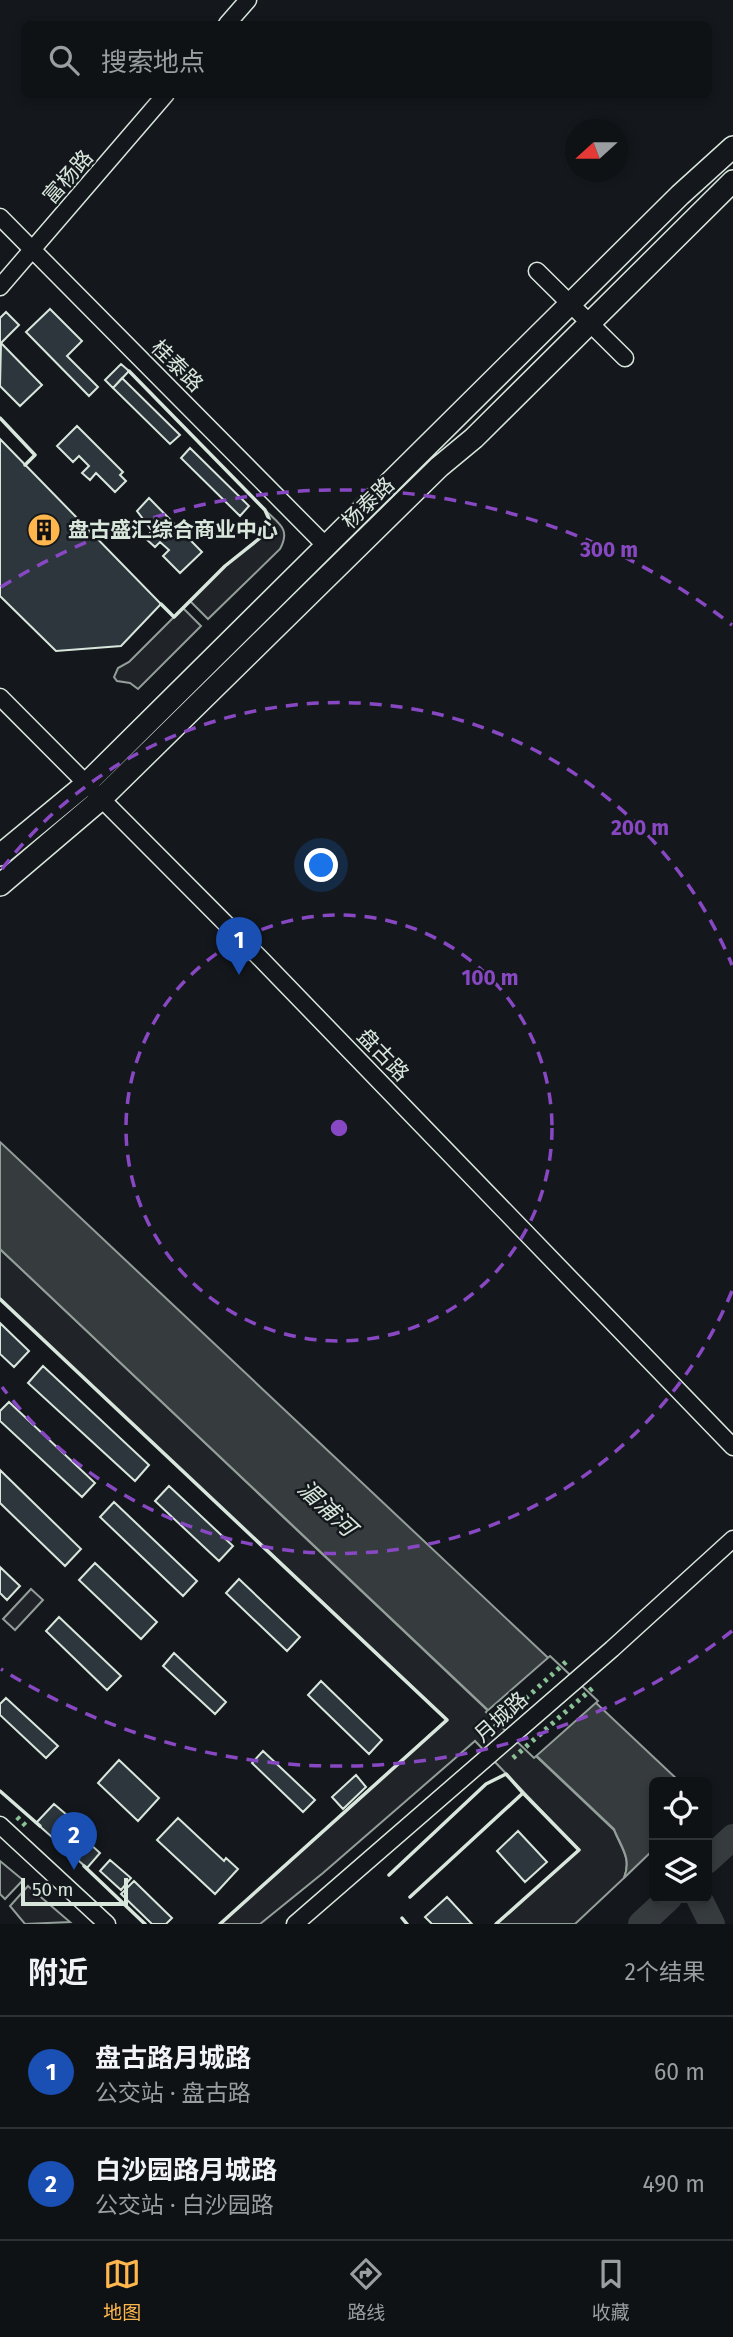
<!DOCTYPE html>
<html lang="zh">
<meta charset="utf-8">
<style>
body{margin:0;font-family:"Fira Sans","Noto Sans SC",sans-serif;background:#1d2022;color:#f1f3f6}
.controls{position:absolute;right:21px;bottom:21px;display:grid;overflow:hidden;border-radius:10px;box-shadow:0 4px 10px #0003}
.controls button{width:63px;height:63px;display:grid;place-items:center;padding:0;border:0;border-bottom:2px solid #2f3234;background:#0f1215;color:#f1f3f6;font:35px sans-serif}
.compass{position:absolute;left:565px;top:119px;width:63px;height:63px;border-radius:50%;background:#0f1215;box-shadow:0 4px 10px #0003;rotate:249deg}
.scale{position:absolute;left:21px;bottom:18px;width:107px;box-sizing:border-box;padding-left:7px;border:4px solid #d8e6dc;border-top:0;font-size:19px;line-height:24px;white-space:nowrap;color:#d8e6dc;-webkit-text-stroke:5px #14181c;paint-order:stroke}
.you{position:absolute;left:322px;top:866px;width:24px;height:24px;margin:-18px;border:5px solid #fff;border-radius:50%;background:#1a73e8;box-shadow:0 0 0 10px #1a73e833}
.badge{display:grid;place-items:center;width:46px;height:46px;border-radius:50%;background:#ffb74d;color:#fff;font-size:23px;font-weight:700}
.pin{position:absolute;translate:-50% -58px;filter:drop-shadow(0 2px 4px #0008)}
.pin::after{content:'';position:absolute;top:37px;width:24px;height:21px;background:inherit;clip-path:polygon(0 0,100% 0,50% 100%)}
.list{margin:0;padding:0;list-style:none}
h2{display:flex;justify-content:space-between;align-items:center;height:91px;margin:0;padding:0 28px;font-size:30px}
h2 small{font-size:23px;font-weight:400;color:#9b9ea0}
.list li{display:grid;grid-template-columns:46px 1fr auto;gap:21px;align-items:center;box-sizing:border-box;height:112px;padding:0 28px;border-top:2px solid #2f3234}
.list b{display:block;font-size:26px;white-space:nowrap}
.list p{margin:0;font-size:23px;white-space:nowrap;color:#9b9ea0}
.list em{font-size:23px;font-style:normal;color:#9b9ea0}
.icon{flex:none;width:38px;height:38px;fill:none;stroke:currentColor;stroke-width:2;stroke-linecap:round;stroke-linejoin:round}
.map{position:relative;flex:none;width:733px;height:1924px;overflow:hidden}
.search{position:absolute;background:#0f1215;box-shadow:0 4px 10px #0003;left:21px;right:21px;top:21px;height:77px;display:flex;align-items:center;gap:18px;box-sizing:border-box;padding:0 24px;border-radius:10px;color:#9b9ea0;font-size:26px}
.sheet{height:315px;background:#0f1215}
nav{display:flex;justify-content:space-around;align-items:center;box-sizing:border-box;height:98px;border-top:2px solid #2f3234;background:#0f1215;font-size:19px;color:#9b9ea0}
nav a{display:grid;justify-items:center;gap:4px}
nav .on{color:#ffb74d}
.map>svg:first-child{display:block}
.green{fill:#202428;stroke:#939e99;stroke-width:2}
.water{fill:#363b3e;stroke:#939e99;stroke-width:2}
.pier{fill:#14181c;stroke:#939e99;stroke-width:2}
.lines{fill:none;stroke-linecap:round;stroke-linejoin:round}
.river{stroke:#363b3e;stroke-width:26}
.building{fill:#2c363c;stroke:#d8e6dc;stroke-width:2}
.minor-casing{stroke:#d8e6dc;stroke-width:19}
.major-casing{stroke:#d8e6dc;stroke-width:24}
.minor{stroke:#14181c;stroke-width:16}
.major{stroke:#14181c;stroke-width:21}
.hedge{stroke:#8ac095;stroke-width:5;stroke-dasharray:3.5 5;stroke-linecap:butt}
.wall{stroke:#d8e6dc;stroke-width:3.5}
.ring{fill:none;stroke:#8948c3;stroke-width:3.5;stroke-dasharray:12 9}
.labels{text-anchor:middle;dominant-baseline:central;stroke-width:5;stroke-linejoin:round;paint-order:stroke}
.street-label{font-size:21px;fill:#d8e6dc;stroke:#14181c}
.poi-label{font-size:21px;font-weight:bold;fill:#d8e6dc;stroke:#14181c;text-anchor:start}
.water-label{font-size:23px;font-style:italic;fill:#d8e6dc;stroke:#14181c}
.centre{fill:#8948c3;stroke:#14181c;stroke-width:3.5}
.ring-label{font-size:21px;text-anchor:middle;font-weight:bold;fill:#8948c3;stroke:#14181c;stroke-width:5;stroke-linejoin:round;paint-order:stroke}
</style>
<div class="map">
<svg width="733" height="1924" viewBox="0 0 733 1924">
<rect width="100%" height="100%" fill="#14181c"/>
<path class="green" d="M265 510C279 524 291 529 280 549L208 619 190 601 225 566 260 538 267 528 269 519Z
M183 608 201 626 138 689 130 683 117 681 114 677 118 668 129 662Z
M0 1249 614 1830C621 1848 632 1858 624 1878L575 1924H496L579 1850 475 1741 323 1873 260 1924H220L447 1719 0 1299Z
M31 1589 43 1600 15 1630 3 1619Z
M0 1861 23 1880 5 1899 0 1894Z
M28 1886 70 1922 25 1924 10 1906Z"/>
<path class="water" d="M0 1142 680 1782H654V1849L624 1878C632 1858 621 1847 614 1829L0 1249Z"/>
<path class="pier" d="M550 1656 598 1701 534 1758 486 1712Z"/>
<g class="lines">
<path class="river" d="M707 1861 733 1837
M699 1898 712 1924
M641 1924 669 1898"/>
</g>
<path class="building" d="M50 309 82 341 67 356 98 387 89 396 26 332Z
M6 312 19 325 0 344V318Z
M1 343 42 385 20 406 0 386Z
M121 364 129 371 113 388 105 380Z
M122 378 180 435 170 444 113 388Z
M77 426 123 472 120 475 126 481 115 492 96 473 90 480 82 473 89 466 79 456 73 462 57 446Z
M0 439 161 604 121 646 56 651 0 596Z
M190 448 249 506 240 516 181 458Z
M149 498 202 552 180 573 163 556 169 550 160 542 155 547 145 538 152 531 137 511Z
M0 1323 29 1351 14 1367 0 1354Z
M43 1366 149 1465 135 1481 28 1383Z
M9 1402 95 1483 82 1497 0 1421V1411Z
M0 1470 81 1549 65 1566 0 1503Z
M169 1486 233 1546 219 1561 155 1501Z
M114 1502 197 1581 183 1596 100 1517Z
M95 1563 157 1622 141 1639 79 1580Z
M0 1567 20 1586 7 1600 0 1593Z
M239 1579 300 1637 287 1651 226 1593Z
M59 1617 121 1676 107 1690 46 1631Z
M174 1653 226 1702 215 1714 163 1666Z
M321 1681 382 1740 369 1754 308 1695Z
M6 1698 58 1746 46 1758 0 1715V1704Z
M263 1751 315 1800 303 1812 252 1763Z
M119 1760 159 1798 138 1821 98 1783Z
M356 1775 366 1787 343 1809 332 1797Z
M54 1804 81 1827 77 1832 100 1853 87 1868 36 1823Z
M178 1818 224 1861 226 1858 238 1869 215 1894 157 1840Z
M518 1831 547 1862 525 1882 497 1851Z
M110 1860 131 1878 121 1890 100 1871Z
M134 1881 172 1918 166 1924H152L121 1894Z
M447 1897 472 1924H432L425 1917Z"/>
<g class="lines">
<defs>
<path id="minor" d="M227 24 248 0
M0 217 325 545
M537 271 625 358
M0 287 166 94
M0 697 261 959 733 1447
M0 1825 107 1924
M295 1924 612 1649 733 1539"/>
<path id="major" d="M0 855 86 784 680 195 733 147
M0 885 101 799 439 467 474 438 733 181"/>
</defs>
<use href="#minor" class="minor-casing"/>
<use href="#major" class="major-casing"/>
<use href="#minor" class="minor"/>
<use href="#major" class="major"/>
<path class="hedge" d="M488 1733 568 1660
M513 1758 595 1686
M17 1817 27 1827"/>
<path class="wall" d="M129 371 265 510 269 519 267 528 260 538 225 566 174 617 161 604
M0 418 35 455 25 465
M0 1299 447 1720 220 1924
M0 1791 40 1826
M84 1866 145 1924
M389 1875 486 1784 506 1774 523 1793
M410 1897 523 1793 579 1850 496 1924
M402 1918 407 1924"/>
</g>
<g class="ring">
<circle cx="339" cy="1128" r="213"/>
<path d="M732 1291A425 425 0 0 1 2 1387M2 869A425 425 0 0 1 732 965"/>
<path d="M732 1631A638 638 0 0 1 1 1669M1 587A638 638 0 0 1 732 625"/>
</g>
<defs>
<symbol id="building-disc" viewBox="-11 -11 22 22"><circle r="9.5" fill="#ffb74d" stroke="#14181c"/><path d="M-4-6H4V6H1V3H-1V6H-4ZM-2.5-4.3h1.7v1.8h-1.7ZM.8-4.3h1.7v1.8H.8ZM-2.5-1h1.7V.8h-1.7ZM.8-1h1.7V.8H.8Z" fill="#111"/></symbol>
</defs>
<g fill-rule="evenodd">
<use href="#building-disc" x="25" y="511" width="38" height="38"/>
</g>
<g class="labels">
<g class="street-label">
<text transform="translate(68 177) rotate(-49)">富杨路</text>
<text transform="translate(177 366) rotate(45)">桂泰路</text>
<text transform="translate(368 503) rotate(-44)">杨泰路</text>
<text transform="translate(383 1055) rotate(46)">盘古路</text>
<text transform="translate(501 1717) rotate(-42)">月城路</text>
</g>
<g class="poi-label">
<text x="68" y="530">盘古盛汇综合商业中心</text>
</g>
<g class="water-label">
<text transform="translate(327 1508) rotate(43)">湄浦河</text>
</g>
</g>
<circle cx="339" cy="1128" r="10" class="centre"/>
<g class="ring-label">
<text x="609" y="557">300 m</text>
<text x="640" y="835">200 m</text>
<text x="490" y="985">100 m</text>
</g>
</svg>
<div class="controls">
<button><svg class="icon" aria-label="locate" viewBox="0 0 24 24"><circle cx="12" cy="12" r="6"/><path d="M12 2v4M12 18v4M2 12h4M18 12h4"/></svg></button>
<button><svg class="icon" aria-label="layers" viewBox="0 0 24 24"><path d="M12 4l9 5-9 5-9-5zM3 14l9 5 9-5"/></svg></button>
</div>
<svg class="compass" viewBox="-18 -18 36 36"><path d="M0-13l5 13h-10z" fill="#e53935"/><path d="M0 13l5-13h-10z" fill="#9b9ea0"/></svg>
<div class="scale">50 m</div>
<div class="you"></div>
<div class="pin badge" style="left:239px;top:975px;background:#1a4fb4">1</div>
<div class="pin badge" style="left:74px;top:1870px;background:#1a4fb4">2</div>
<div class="search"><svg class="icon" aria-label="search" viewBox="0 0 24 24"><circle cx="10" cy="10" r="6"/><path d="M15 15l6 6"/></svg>搜索地点</div>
</div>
<section class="sheet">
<h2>附近<small>2个结果</small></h2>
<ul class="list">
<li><span class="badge" style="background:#1a4fb4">1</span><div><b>盘古路月城路</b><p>公交站 · 盘古路</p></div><em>60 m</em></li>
<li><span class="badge" style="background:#1a4fb4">2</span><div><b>白沙园路月城路</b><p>公交站 · 白沙园路</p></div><em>490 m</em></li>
</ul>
</section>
<nav>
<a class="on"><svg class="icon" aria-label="map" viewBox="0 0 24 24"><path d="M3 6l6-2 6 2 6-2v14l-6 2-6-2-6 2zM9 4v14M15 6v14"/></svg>地图</a>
<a><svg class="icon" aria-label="directions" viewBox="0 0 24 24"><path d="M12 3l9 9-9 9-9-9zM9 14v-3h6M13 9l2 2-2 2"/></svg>路线</a>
<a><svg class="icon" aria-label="saved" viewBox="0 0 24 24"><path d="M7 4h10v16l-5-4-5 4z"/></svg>收藏</a>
</nav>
